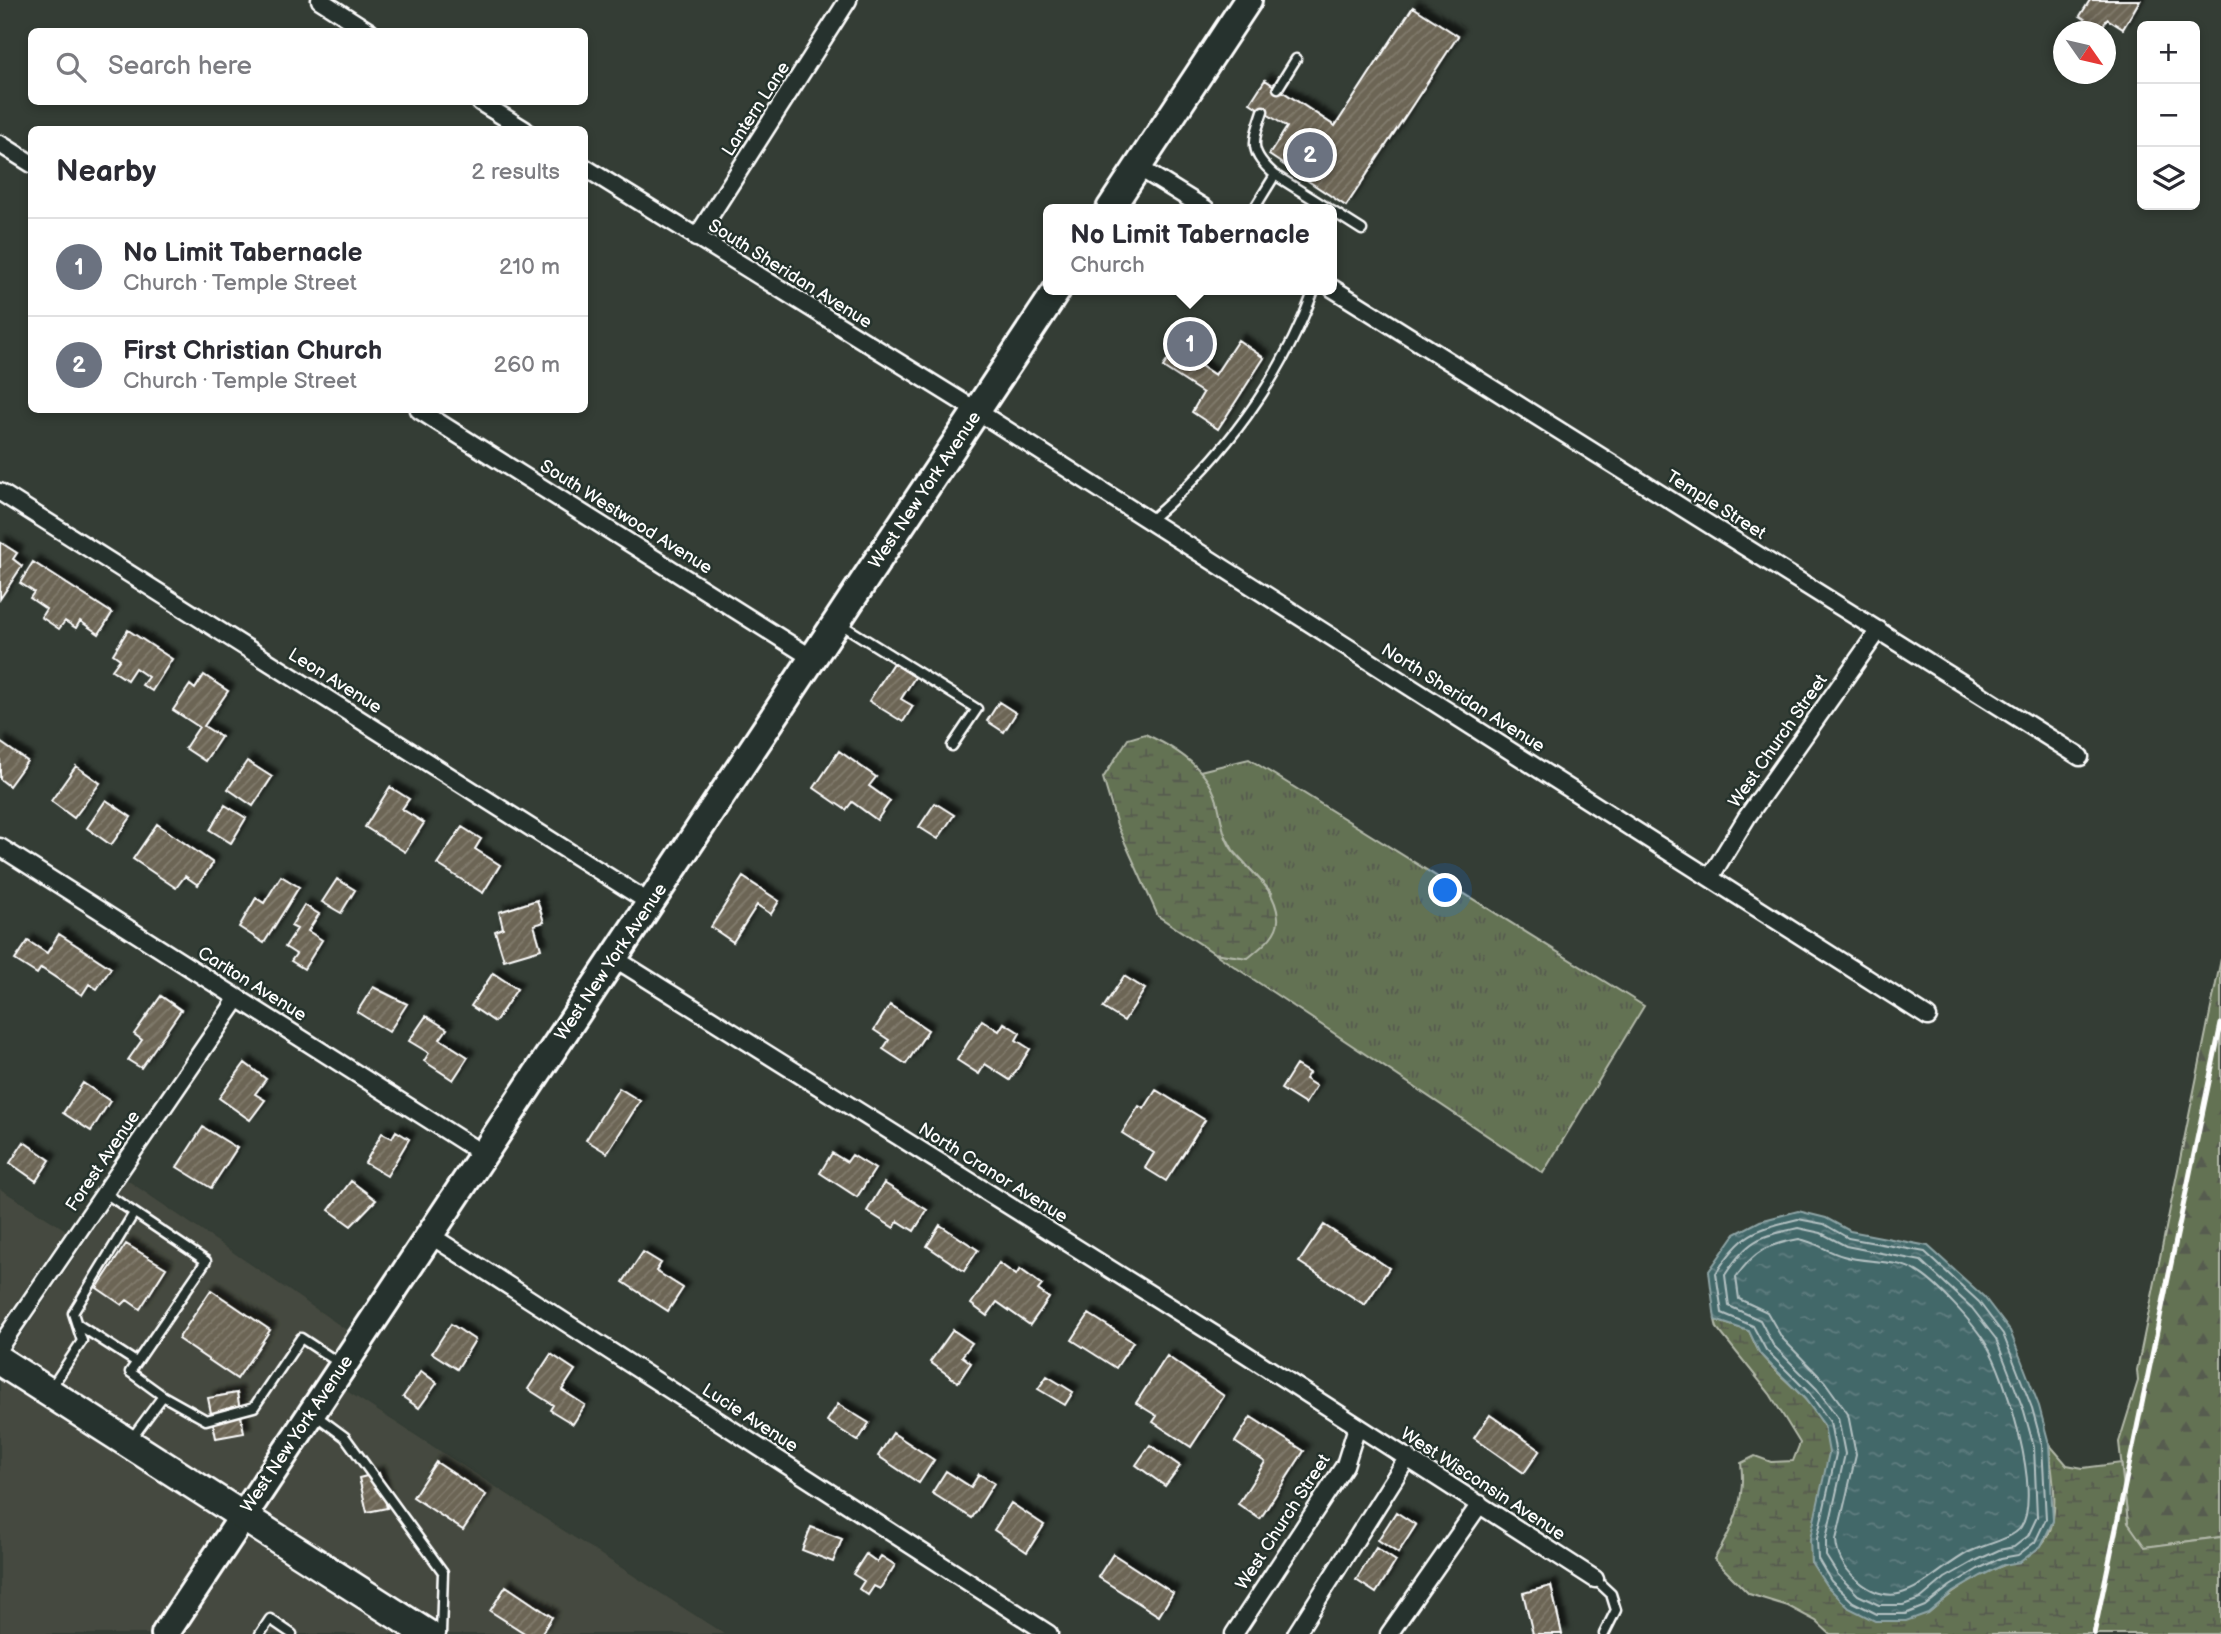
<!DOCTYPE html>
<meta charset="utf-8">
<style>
body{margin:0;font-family:"Balsamiq Sans",sans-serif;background:#f7f7f7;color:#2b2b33}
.controls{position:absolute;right:21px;top:21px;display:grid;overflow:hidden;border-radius:10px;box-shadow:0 4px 10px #0003}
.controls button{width:63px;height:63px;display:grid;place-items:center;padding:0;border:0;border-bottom:2px solid #e1e1e2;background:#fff;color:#2b2b33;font:35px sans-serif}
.compass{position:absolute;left:2053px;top:21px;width:63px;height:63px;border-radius:50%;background:#fff;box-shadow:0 4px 10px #0003;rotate:124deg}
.you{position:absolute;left:1446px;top:891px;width:24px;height:24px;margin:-18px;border:5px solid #fff;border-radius:50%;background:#1a73e8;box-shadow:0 0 0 10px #1a73e833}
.badge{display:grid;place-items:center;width:46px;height:46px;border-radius:50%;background:#ea580c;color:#fff;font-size:23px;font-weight:700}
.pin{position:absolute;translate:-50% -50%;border:4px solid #fff;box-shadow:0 2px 7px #0006}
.popup{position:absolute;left:1043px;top:204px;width:294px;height:91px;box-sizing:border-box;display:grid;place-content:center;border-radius:10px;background:#fff;filter:drop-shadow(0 2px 5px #0005);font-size:23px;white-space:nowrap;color:#7c7c81}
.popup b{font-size:26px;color:#2b2b33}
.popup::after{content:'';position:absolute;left:50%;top:100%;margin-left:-14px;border:14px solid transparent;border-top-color:#fff}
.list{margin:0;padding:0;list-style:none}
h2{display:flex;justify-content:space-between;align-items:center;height:91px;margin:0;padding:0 28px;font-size:30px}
h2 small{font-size:23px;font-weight:400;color:#7c7c81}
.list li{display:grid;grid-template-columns:46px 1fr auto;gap:21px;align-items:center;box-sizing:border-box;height:98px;padding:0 28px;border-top:2px solid #e1e1e2}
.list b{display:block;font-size:26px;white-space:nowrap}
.list p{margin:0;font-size:23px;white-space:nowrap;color:#7c7c81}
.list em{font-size:23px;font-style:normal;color:#7c7c81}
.icon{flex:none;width:38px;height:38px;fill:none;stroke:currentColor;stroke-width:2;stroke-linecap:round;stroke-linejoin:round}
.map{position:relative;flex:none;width:2221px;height:1634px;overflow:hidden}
.search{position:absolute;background:#fff;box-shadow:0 4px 10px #0003;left:28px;top:28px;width:560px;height:77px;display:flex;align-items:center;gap:18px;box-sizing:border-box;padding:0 24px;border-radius:10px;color:#7c7c81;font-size:26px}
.panel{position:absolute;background:#fff;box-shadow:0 4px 10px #0003;left:28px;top:126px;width:560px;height:287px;border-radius:10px}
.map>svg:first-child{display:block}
.built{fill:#45493f}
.grass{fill:url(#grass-tufts);stroke:#b2b8a9;stroke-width:2}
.forest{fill:url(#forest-firs);stroke:#b2b8a9;stroke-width:2}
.wetland{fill:url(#wetland-marsh);stroke:#b2b8a9;stroke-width:2}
.water{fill:url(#water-ripples);stroke:#8ea4a5;stroke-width:2}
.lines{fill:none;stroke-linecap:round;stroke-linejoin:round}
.shore{stroke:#b4c2c3;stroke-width:2}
.building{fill:url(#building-hatch);stroke:#fff;stroke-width:2;filter:url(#shadow)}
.service-casing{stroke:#fff;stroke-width:13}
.minor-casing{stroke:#fff;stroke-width:21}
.primary-casing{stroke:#fff;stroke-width:32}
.trunk-casing{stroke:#fff;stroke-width:33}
.service{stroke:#26332d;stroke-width:8}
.minor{stroke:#26332d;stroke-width:16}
.primary{stroke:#26332d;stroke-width:26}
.trunk{stroke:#26332d;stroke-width:28}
.rail{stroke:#fff;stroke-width:5}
.labels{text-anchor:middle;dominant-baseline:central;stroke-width:5;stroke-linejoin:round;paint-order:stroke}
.street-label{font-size:18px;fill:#fff;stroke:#26332d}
</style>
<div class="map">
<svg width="2221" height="1634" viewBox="0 0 2221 1634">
<defs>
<pattern id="grass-tufts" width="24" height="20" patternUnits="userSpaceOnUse" patternTransform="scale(1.75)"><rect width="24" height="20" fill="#647253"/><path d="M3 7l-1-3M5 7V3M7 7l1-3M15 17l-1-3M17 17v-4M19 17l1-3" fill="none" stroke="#565b4f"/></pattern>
<pattern id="forest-firs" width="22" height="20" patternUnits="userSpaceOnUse" patternTransform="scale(1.75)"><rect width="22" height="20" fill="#647253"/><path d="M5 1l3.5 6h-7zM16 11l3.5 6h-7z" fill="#565b4f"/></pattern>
<pattern id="wetland-marsh" width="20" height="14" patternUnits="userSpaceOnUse" patternTransform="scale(1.75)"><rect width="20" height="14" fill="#647253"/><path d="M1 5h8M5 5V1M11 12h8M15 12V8" fill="none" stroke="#565b4f"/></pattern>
<pattern id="water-ripples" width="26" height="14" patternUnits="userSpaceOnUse" patternTransform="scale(1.75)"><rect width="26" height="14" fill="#436769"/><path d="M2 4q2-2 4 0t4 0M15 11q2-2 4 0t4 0" fill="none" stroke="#5f7e80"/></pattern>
<pattern id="building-hatch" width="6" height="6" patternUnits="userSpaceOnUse" patternTransform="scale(1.75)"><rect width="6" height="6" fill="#6c6555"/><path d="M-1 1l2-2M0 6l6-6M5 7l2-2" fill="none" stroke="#827c6e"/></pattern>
<filter id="shadow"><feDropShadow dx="6" dy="-6" stdDeviation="2" flood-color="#0009"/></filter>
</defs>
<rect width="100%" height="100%" fill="#343d35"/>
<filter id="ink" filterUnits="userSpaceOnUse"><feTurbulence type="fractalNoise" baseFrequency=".0143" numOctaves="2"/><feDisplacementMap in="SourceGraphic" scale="14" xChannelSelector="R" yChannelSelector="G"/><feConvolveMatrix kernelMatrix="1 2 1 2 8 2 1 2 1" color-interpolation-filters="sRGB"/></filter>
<g filter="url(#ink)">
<path class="built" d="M127 1180 351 1333 239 1502 8 1355Z
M0 1189 66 1230 0 1326Z
M0 1373 228 1518 151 1634H0Z
M342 1388 724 1634H446L258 1514Z
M247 1531 409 1634H178Z"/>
<path class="grass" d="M1249 759 1644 1006 1543 1173 1214 953 1248 958 1272 893 1233 850 1221 827 1216 798 1200 771Z"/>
<path class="forest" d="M2221 959V1537L2144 1547 2128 1523 2119 1442 2138 1381 2137 1370Z"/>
<path class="wetland" d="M1145 734C1174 747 1208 768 1217 801 1222 819 1222 837 1234 852 1251 873 1275 887 1278 917 1280 934 1260 948 1248 958L1214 953 1158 916 1117 825 1103 778 1128 739Z
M1715 1320 1749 1331C1753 1339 1756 1348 1761 1355 1785 1385 1833 1411 1829 1455 1826 1492 1809 1524 1811 1562L1928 1613C1945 1598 1962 1586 1981 1575 2009 1560 2047 1559 2053 1519 2057 1496 2051 1468 2049 1444L2067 1465 2083 1468 2121 1463 2128 1523 2145 1547 2221 1537V1631L2217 1634H1830L1816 1621 1788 1606 1749 1594 1714 1559C1733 1529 1746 1500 1741 1463L1755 1456 1771 1462 1793 1461 1800 1443 1770 1394 1717 1328Z"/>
<path class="water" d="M1798 1211 1826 1218 1850 1231 1928 1246 1984 1297 2010 1331 2039 1406 2049 1444 2053 1521 2041 1546 2020 1562 2003 1565 1981 1576 1953 1592 1928 1613 1906 1621H1875L1849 1608 1826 1585 1811 1562 1810 1539 1829 1453 1824 1425 1805 1399 1760 1354 1749 1331 1715 1320 1709 1271 1735 1234 1760 1221Z"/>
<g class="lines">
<path class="shore" d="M1798 1219 1824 1224 1848 1238 1925 1252 1979 1302 2003 1334 2032 1408 2042 1445 2046 1519 2035 1542 2018 1555 2001 1558 1978 1569 1950 1586 1925 1606 1905 1614H1877L1853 1602 1831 1581 1818 1559 1817 1539 1836 1454 1830 1422 1810 1394 1766 1350 1753 1326 1722 1313 1716 1273C1742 1233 1753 1230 1798 1219Z
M1798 1228 1821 1233 1846 1246 1921 1261 1972 1308 1996 1339 2024 1411 2034 1447 2037 1517 2028 1536 2014 1547 1999 1550 1973 1562 1945 1578 1920 1599 1903 1605H1879L1858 1595 1838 1575 1826 1556V1539L1845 1454 1838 1418 1817 1389 1773 1345 1760 1320 1729 1306 1725 1275C1748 1239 1758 1237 1798 1228Z
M1799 1239C1816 1242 1828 1252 1843 1256 1865 1263 1896 1259 1916 1271 1936 1282 1974 1324 1986 1344 2006 1376 2043 1495 2021 1527 2013 1539 1983 1545 1969 1552 1928 1574 1899 1620 1854 1577 1843 1566 1837 1556 1836 1540L1856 1455 1848 1414 1825 1382 1782 1338 1767 1312 1739 1299 1736 1277C1755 1250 1767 1245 1799 1239Z"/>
</g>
<path class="building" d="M2090 0H2140L2123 29 2107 19 2101 29 2080 16Z
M1413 7 1458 36 1346 206 1269 155 1287 127 1250 103 1265 80 1335 126Z
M1238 340 1264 358 1218 429 1192 412 1203 393 1163 367 1175 349 1215 375Z
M0 542 17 553 13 559 22 566 0 599Z
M33 562 112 613 99 634 80 621 76 628 65 621 59 629 41 617 46 609 30 598 34 592 20 583Z
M128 630 172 659 152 691 142 685 148 677 135 668 127 680 112 670 120 659 113 654Z
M893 663 915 677 901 699 913 706 903 722 869 701Z
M204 675 228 691 204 726 221 737 205 761 185 748 199 727 173 710 190 685 195 689Z
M999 702 1016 713 1004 732 987 721Z
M0 742 27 761 9 786 0 779Z
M839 751 876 777 869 786 890 801 877 820 852 802 846 810 814 788Z
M247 761 272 777 253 806 228 789Z
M76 766 100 783 74 818 51 801Z
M390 787 409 799 402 809 424 823 405 852 365 827Z
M106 800 131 817 111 845 87 828Z
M935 803 954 815 938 839 919 827Z
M225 805 246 818 231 843 210 830Z
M157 824 213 863 198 885 185 876 176 888 133 859Z
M462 827 481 839 475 849 500 865 483 893 437 864Z
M281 876 299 887 264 943 239 927 256 898 264 903Z
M743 877 779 901 771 914 757 905 733 942 711 927Z
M337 879 355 890 341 913 322 902Z
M537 900 544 922 534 925 541 949 504 960 495 931 503 928 499 912Z
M304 905 319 914 308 931 322 940 304 969 291 961 296 954 285 947 297 929 291 926Z
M59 934 111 968 97 989 89 984 82 995 41 968 37 974 15 960 28 941 47 953Z
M493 973 517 989 495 1022 471 1006Z
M1124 976 1145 989 1124 1021 1103 1008Z
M373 987 407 1004 389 1032 357 1012Z
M161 996 181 1010 141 1068 128 1060 142 1040 134 1034Z
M890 1005 928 1030 906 1064 883 1049 889 1040 874 1030Z
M426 1016 447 1029 440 1039 468 1057 453 1080 424 1061 429 1053 409 1041Z
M982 1020 999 1031 1004 1023 1020 1033 1016 1040 1030 1049 1010 1080 985 1064 979 1074 957 1060Z
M245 1063 266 1079 255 1094 265 1100 250 1120 219 1098Z
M1296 1065 1309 1073 1305 1079 1316 1086 1305 1104 1281 1089Z
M83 1083 110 1101 91 1131 63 1113Z
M619 1088 640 1101 607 1153 586 1140Z
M1156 1090 1205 1120 1166 1181 1145 1168 1154 1153 1122 1133 1139 1106 1144 1109Z
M203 1127 237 1148 211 1188 177 1167Z
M396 1131 409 1139 387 1176 365 1163 382 1133 392 1138Z
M24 1142 50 1160 36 1181 10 1163Z
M832 1153 847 1162 852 1155 875 1169 857 1197 820 1173Z
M351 1181 376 1200 351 1226 329 1210Z
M884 1183 927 1210 914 1231 898 1221 894 1228 867 1211Z
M940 1225 978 1250 964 1271 927 1246Z
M1324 1225 1389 1268 1365 1305 1299 1262Z
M126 1244 166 1268 140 1309 127 1300 122 1305 97 1288Z
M643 1252 661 1263 656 1271 683 1288 668 1311 623 1282Z
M999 1263 1016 1275 1020 1269 1042 1285 1038 1290 1049 1298 1030 1325 997 1302 987 1316 971 1304Z
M211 1290 270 1330 237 1379 178 1339Z
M1089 1314 1133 1342 1116 1368 1072 1340Z
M451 1324 475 1340 457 1369 432 1353Z
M953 1330 972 1343 962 1356 971 1363 958 1382 930 1362Z
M551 1354 575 1370 562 1390 585 1405 573 1424 550 1410 553 1405 528 1389Z
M1167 1356 1224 1396 1191 1447 1153 1422 1157 1416 1136 1403Z
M421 1371 437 1383 419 1408 403 1397Z
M1047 1376 1073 1392 1065 1405 1038 1389Z
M237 1393 244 1433 216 1438 208 1398Z
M838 1404 869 1423 858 1441 827 1421Z
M1490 1415 1540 1450 1524 1473 1474 1438Z
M1251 1417 1304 1451 1260 1519 1238 1504 1265 1462 1235 1442Z
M893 1433 934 1460 919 1483 878 1456Z
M1150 1445 1180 1466 1165 1486 1136 1465Z
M436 1462 486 1495 463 1530 413 1497Z
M946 1471 971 1487 979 1474 994 1483 972 1518 932 1493Z
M379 1473 387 1508 367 1512 359 1478Z
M1011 1503 1044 1525 1027 1552 994 1530Z
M1396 1512 1416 1525 1398 1553 1378 1540Z
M811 1527 842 1539 833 1562 802 1550Z
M1376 1548 1396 1561 1376 1593 1356 1580Z
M866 1554 877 1562 881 1556 895 1565 880 1589 874 1586 868 1595 859 1589 864 1581 853 1574Z
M1113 1554 1173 1593 1159 1616 1098 1577Z
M506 1586 552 1617 541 1634H526L490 1611Z
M1551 1586 1562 1634H1533L1523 1593Z"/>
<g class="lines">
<defs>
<path id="service" d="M1278 88 1296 59
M1263 111C1252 144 1249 152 1275 175
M1254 209 1275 175 1329 209
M1332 211 1362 230
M1149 521C1223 459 1281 380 1314 290
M839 623 977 709 952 746
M105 1193 206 1261 130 1372 163 1396
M77 1324 136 1362
M51 1388 82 1341 73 1313 134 1213
M314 1414 345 1437 443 1572 441 1634
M132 1438 163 1396 206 1420 254 1407 301 1338 339 1363
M1595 1579 1611 1594 1616 1610 1604 1634
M260 1634 270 1619 292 1634"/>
<path id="minor" d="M320 0 370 32
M480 102 525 130
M0 144 32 164
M584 167 977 411 1928 1017
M1138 167 1206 209
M696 238 848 0
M1332 288 2080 757
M419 410 812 658
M0 492 650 903
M0 847 483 1154
M1711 876 1747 817 1879 630
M614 958 1244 1353 1595 1579
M430 1235 1049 1634
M0 1346 238 998
M1234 1634 1345 1465 1357 1427
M1296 1634 1408 1457
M1389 1634 1480 1504"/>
<path id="primary" d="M1110 209 1248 0
M165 1634 1057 290"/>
<path id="trunk" d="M0 1361 427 1634"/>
</defs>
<use href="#service" class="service-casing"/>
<use href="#minor" class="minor-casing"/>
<use href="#primary" class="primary-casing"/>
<use href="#trunk" class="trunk-casing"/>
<use href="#service" class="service"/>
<use href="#minor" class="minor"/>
<use href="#primary" class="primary"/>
<use href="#trunk" class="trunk"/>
<path class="rail" d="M2094 1634 2221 1024"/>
</g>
</g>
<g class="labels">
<g class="street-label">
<text transform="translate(756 109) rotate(-57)">Lantern Lane</text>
<text transform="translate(790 274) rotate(32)">South Sheridan Avenue</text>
<text transform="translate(925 490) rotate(-56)">West New York Avenue</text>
<text transform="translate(1716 505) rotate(32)">Temple Street</text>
<text transform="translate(626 517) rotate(32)">South Westwood Avenue</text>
<text transform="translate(335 681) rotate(32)">Leon Avenue</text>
<text transform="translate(1463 698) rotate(32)">North Sheridan Avenue</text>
<text transform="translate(1778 741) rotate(-55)">West Church Street</text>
<text transform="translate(611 962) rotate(-56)">West New York Avenue</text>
<text transform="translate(252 984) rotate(32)">Carlton Avenue</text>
<text transform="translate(103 1161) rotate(-56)">Forest Avenue</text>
<text transform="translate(993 1173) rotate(32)">North Cranor Avenue</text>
<text transform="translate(750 1418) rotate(33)">Lucie Avenue</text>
<text transform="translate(297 1434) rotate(-56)">West New York Avenue</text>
<text transform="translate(1483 1484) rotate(33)">West Wisconsin Avenue</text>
<text transform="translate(1283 1522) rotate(-57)">West Church Street</text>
</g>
</g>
</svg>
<div class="controls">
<button>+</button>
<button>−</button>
<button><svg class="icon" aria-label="layers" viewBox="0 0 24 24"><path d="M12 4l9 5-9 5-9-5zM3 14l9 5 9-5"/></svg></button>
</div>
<svg class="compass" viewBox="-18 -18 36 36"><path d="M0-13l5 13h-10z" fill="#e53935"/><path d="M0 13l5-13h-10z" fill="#7c7c81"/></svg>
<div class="you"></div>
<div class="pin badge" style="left:1190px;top:344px;background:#6b7280">1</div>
<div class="popup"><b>No Limit Tabernacle</b>Church</div>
<div class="pin badge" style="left:1310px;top:155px;background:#6b7280">2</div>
<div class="search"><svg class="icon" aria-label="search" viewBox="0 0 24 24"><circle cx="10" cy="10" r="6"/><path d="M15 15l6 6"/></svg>Search here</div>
<section class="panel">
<h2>Nearby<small>2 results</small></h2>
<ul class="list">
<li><span class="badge" style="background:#6b7280">1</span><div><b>No Limit Tabernacle</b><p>Church · Temple Street</p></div><em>210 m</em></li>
<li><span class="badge" style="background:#6b7280">2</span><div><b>First Christian Church</b><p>Church · Temple Street</p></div><em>260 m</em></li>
</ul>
</section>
</div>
